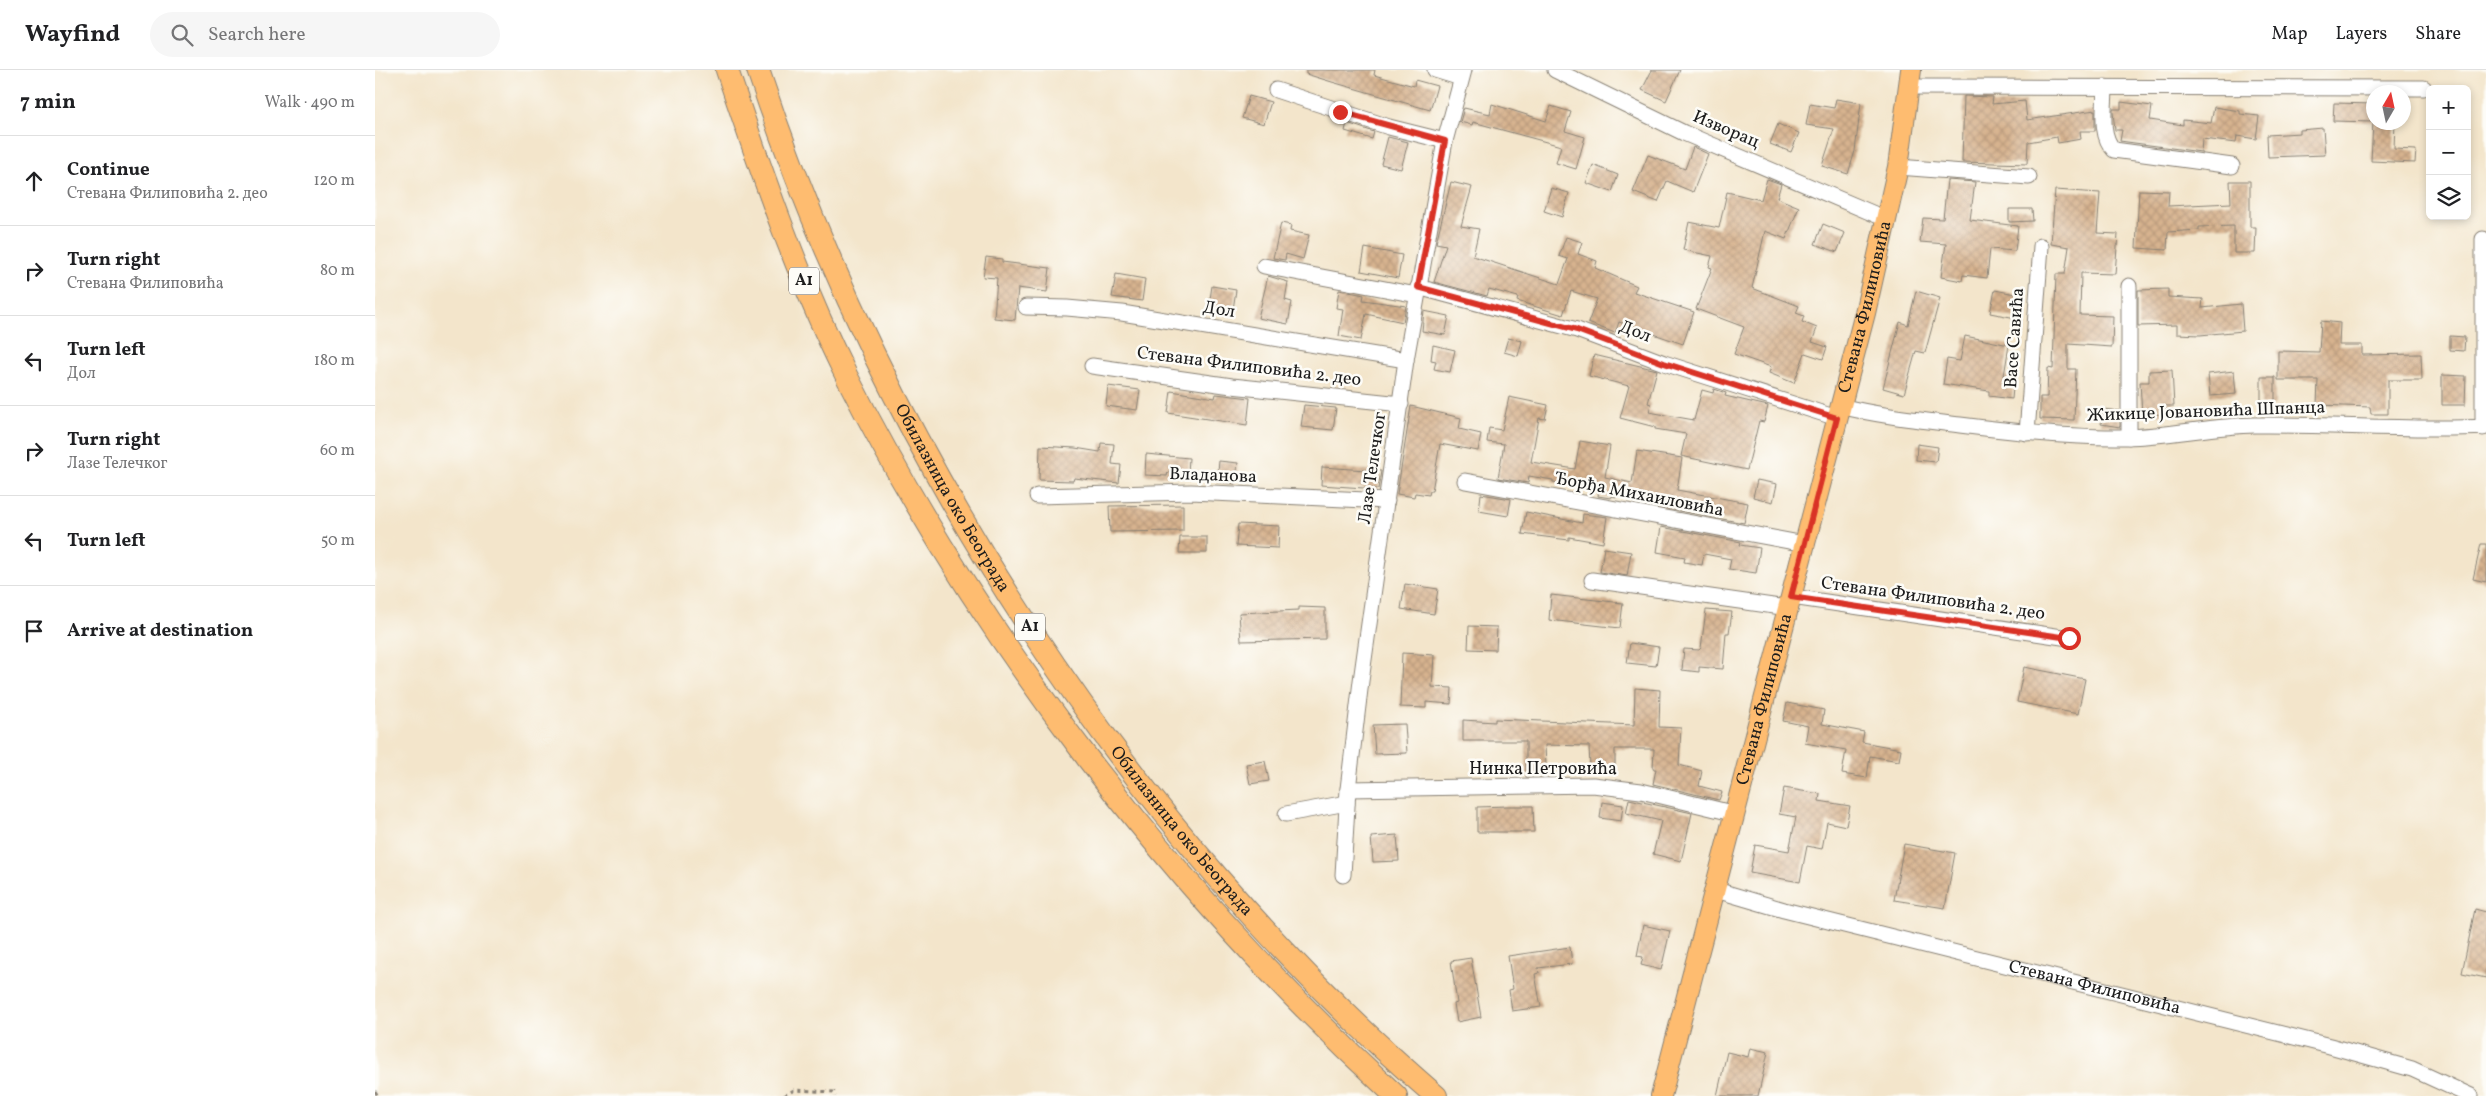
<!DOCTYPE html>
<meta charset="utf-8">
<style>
body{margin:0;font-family:Vollkorn,serif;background:#f6f6f6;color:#202124}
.controls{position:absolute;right:15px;top:15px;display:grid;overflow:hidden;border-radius:8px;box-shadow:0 2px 8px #0003}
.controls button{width:45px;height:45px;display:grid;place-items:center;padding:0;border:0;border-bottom:1px solid #e0e0e0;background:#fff;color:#202124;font:25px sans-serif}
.compass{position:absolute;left:1991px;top:15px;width:45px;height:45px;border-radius:50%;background:#fff;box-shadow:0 2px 8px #0003;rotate:9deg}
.stop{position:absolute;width:15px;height:15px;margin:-11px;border:4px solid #d93025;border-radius:50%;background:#fff}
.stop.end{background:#d93025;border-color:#fff;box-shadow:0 1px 5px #0008}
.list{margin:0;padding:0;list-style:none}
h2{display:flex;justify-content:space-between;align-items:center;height:65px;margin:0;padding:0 20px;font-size:21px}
h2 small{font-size:16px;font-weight:400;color:#757577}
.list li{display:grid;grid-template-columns:32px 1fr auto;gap:15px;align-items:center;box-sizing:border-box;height:90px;padding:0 20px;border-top:1px solid #e0e0e0}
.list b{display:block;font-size:19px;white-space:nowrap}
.list p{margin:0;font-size:16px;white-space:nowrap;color:#757577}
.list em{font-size:16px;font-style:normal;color:#757577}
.icon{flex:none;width:28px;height:28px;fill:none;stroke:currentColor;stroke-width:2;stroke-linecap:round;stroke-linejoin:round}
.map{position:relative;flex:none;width:2111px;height:1026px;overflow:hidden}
header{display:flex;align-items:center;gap:30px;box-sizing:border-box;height:70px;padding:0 25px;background:#fff;border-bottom:1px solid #e0e0e0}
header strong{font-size:24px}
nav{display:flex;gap:28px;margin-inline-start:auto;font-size:18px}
.search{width:350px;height:45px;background:#f6f6f6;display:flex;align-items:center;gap:12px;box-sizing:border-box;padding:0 18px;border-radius:28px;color:#757577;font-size:19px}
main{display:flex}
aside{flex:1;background:#fff}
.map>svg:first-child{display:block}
.building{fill:url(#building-cross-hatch)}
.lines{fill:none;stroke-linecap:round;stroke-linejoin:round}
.minor-casing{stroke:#888074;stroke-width:17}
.major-casing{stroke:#888074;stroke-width:22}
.highway-casing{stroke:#888074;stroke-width:24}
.path{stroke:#888074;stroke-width:3;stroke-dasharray:4 4;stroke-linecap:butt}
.minor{stroke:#fff;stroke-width:15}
.major{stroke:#febc70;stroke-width:20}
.highway{stroke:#febc70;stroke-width:22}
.route{stroke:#d93025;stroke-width:6}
.labels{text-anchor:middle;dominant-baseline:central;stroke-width:5;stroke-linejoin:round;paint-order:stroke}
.shield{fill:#fdfcf7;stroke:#605f5e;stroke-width:1}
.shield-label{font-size:16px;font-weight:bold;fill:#1c1c1c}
.street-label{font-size:18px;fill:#1c1c1c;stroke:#fdfcf7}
</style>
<header>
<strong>Wayfind</strong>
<div class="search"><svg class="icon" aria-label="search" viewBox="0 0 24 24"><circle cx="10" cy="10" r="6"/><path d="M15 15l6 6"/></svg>Search here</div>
<nav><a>Map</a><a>Layers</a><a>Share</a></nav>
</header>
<main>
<aside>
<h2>7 min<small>Walk · 490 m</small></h2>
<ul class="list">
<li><svg class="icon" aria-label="ahead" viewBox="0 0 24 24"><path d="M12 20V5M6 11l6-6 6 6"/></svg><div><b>Continue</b><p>Стевана Филиповића 2. део</p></div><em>120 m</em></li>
<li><svg class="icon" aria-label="right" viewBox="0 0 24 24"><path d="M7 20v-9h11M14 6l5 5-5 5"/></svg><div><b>Turn right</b><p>Стевана Филиповића</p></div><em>80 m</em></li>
<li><svg class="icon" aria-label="left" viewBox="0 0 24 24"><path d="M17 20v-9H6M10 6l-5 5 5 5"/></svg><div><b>Turn left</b><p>Дол</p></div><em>180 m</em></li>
<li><svg class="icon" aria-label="right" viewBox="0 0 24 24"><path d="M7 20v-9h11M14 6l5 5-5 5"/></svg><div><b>Turn right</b><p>Лазе Телечког</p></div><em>60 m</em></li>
<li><svg class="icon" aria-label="left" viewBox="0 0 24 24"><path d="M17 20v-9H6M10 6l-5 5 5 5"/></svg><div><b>Turn left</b></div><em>50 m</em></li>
<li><svg class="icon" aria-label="arrive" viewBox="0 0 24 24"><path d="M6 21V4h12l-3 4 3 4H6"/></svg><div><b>Arrive at destination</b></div></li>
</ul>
</aside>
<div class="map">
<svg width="2111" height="1026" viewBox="0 0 2111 1026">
<defs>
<pattern id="building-cross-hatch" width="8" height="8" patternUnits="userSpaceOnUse" patternTransform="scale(1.25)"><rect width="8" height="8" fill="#d7b38f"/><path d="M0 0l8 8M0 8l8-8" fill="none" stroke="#b8997b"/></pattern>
</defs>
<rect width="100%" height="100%" fill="#fdfcf7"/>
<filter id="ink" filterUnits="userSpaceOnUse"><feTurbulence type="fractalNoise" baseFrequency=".02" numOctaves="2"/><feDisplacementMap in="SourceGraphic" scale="10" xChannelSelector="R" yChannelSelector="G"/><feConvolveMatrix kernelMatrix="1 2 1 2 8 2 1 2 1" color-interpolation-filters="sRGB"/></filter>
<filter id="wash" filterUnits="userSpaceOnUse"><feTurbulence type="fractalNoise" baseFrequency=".0096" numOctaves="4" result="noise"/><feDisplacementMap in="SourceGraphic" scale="20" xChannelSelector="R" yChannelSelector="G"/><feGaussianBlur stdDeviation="1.12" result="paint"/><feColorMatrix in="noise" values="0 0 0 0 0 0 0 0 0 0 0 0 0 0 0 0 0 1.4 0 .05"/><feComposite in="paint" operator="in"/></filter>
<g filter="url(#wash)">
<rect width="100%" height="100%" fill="#f3e5cb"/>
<g id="blocks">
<path class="building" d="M931 0H1000L999 5 1039 16 1040 10 1062 16 1055 40 957 12 931 4Z
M1277 0H1305L1291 31 1267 20Z
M874 26 896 32 889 54 867 48Z
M1589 26 1618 27 1617 34 1650 31 1652 50 1720 40V61H1705L1706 69 1683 73 1682 67 1653 72 1652 94 1587 92Z
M1461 29 1486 33 1480 81 1473 104 1447 96 1459 59 1431 55 1435 34 1459 38Z
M1746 32 1777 36 1775 50 1808 55V50L1836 53 1839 37 1865 41V44L1884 46 1881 69 1862 66 1861 73 1827 69 1826 82 1745 71 1747 60H1740L1738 42V39H1746Z
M1959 33 1998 34V52L1958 51Z
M1117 34 1171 51 1176 36 1196 42 1190 61 1210 67 1201 99 1181 93 1186 76 1098 52 1097 55 1085 52 1089 38 1115 44Z
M1998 52H2020L2019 79 2041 80 2040 93 1996 91Z
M972 53 999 62 997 69 970 61Z
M1403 54 1424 63 1416 82 1395 74Z
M1948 58 1950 85 1893 87 1892 65 1925 63V60Z
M1013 67 1033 72 1026 99 1006 94Z
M1318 77 1333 84 1318 122 1292 111 1283 132 1258 122 1273 85 1310 99Z
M1218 95 1243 105 1237 122 1211 113Z
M1392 109 1406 114 1402 128 1424 137 1411 169 1390 161 1377 218 1424 236 1421 243 1429 246 1427 252 1442 258 1437 272 1452 277 1448 289 1430 283 1419 313 1394 303 1396 297 1359 284 1369 257 1321 239 1337 198 1334 197 1337 186 1308 180 1314 152 1344 158 1352 122 1386 130Z
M1572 110 1600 112 1595 150 1643 156 1640 181 1615 179 1612 208 1588 205 1587 211 1566 207 1571 174 1545 172 1548 148 1568 149Z
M1855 111H1875V157H1881L1880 183H1859V156L1824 157V160L1793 162 1792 180 1761 178 1764 120 1794 121 1793 136 1856 133Z
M1076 112 1097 117 1086 156 1104 159 1098 186 1184 214 1193 189 1184 186 1191 167 1207 172 1203 184 1222 191 1220 198 1262 216 1259 222 1319 242 1308 274 1244 252 1240 263 1213 253 1222 229 1196 221 1188 245 1142 231 1143 227 1114 219 1112 226 1059 212 1071 175 1061 173Z
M1176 118 1194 123 1187 147 1169 141Z
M1680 120 1725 123 1722 163 1743 164 1740 204 1706 203 1705 245 1738 246 1737 277 1693 274V299H1701L1699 350 1665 349V327H1672L1673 298 1678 299 1681 204H1690L1694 177 1676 174Z
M1634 139H1657L1658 151 1634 152Z
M906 153 916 155 915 161 934 165 928 189 911 184 910 190 898 188Z
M1448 154 1470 163 1462 182 1440 174Z
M990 178 1027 185 1023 208 986 201Z
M611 187 627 189V192L675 198 672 222 643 218 640 250 619 248 622 208 608 207Z
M741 204 770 209 767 231 737 227Z
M893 206 913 212 910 230 917 232 913 254 883 248Z
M837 216 861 220 857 246 833 242Z
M1793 219V227L1828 229 1827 238 1866 234 1868 261 1825 265 1802 264V255L1763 256V220Z
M964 220 989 225 988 230 1031 236 1028 252 991 244 986 270 964 266 968 239 961 238Z
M1620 220 1650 226 1646 249 1615 243Z
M1541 221 1565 228 1550 283 1541 281 1529 324 1508 318 1525 252 1533 255Z
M1049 241 1074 246 1070 265 1047 261Z
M1946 251 1965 253 1964 275H1987V285L2046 284 2047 310H2013V344H1996L1995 337 1942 335 1943 310H1903V281L1944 282Z
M1590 266 1634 275 1629 306 1639 307 1637 329 1614 326V321L1568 314 1572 289 1585 291Z
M2075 266 2090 267 2089 281 2075 280Z
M1133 268 1147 271 1143 286 1129 282Z
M1058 275 1080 280 1075 302 1059 299 1061 291 1056 290Z
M1219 285 1282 300 1273 333 1276 334 1274 342 1319 350 1327 320 1338 323 1339 319 1351 323 1350 326 1393 336 1389 352 1384 351 1372 400 1306 386 1311 364 1280 359V357L1245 348 1254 316 1214 306Z
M1797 300 1799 336H1790V344L1767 345 1765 312H1774V301Z
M1859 301 1861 324 1835 326 1833 304Z
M2067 305 2091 306 2090 335H2067Z
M1886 307H1900V335H1886Z
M733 316 765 320 762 340 731 336Z
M796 321 840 328 841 324 875 328 872 355 793 343Z
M1134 327 1173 335 1170 349 1164 348 1156 392 1200 399 1205 371 1235 376 1230 407 1257 413 1262 381 1307 388 1302 420 1373 433 1369 453 1271 435 1272 430 1242 424V427L1236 426V428L1223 426 1224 420 1178 412V410L1154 406 1153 413 1123 408 1129 374 1112 372 1114 358 1127 360Z
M929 335 961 338 958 360 926 357Z
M1036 336 1086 348 1084 359 1106 364 1103 381 1065 374 1057 421H1055L1054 425 1040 423 1039 427 1022 424Z
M1728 339 1745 341V357L1726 354Z
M726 373 739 374 737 394 746 395 744 413 699 408 698 411 664 410 665 376 700 378 725 382Z
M1542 374 1563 377 1561 392 1541 390Z
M771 384 814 388 813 403 793 402 792 406 770 405Z
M844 391 863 393 860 414 842 412Z
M947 397 1006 401 1003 419 946 415Z
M1382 410 1402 414 1398 432 1378 427Z
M1106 424 1136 429 1133 446 1104 441Z
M808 435V461L735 462 734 436Z
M1151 442 1207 453 1208 444 1232 447 1228 473 1194 467V470L1147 464Z
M863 454 904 456 903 478 861 476Z
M1286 457 1366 472 1365 475 1385 478 1381 503 1354 499 1356 489 1329 484 1327 495 1309 492 1310 487 1282 482Z
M805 467H832V483H804Z
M2106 474H2111V512L2098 509Z
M1229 478 1256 482 1252 506 1225 502Z
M1030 514 1063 519 1059 544 1026 539Z
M1176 525 1248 533 1245 558 1174 550Z
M924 537 950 538V569L866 571 864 543 924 540Z
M1331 540 1357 542 1354 563H1351L1348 599 1324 597V602L1307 600 1309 579 1324 580 1326 578Z
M1094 556 1122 557 1121 580 1093 579Z
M1255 573 1284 577 1281 596 1252 593Z
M1027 583 1059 585 1057 617 1077 618 1076 634 1051 632V638L1025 637Z
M1649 597 1710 609 1703 644 1642 632Z
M1260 618 1285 620 1284 657 1306 658 1304 695 1327 701 1324 716 1347 722 1344 730 1278 714 1281 699H1278L1279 679H1240V698L1215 697 1214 676 1170 675 1171 696H1167L1166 706 1151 707V671H1088V650L1120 652V649L1259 655Z
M1412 633 1449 640 1447 654 1489 662 1487 672 1526 679 1524 691 1495 686 1492 708 1467 704 1471 680 1430 673 1433 656 1408 651Z
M1030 654 1032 683 1000 684 998 655Z
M890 691 894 711 875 714 871 694Z
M1409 718 1445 724 1444 731 1475 736 1471 756 1452 752 1447 779 1432 776 1425 812 1375 803 1380 775 1414 781 1421 747 1404 744Z
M1254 729 1317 743 1306 791 1278 784 1286 751 1251 743Z
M1227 732 1248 735 1246 751 1225 748Z
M1132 736H1158L1159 762H1102V737Z
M1022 765 1024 791 998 792 996 767Z
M1529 774 1580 783 1570 838 1519 830Z
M2100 839 2111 842V908L2087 903Z
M1268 855 1295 861 1286 900 1266 895 1268 887 1262 886Z
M1195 877 1197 894 1163 898 1164 903 1160 904 1166 937 1137 941 1134 920 1138 919 1133 886Z
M1096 888 1106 947 1082 952 1079 934 1082 933 1076 891Z
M1375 978 1393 982 1383 1026H1342L1352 982 1373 987Z"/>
</g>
</g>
<g filter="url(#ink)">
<use href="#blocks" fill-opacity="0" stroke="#888074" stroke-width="1"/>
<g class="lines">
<defs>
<g id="minor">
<path d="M1060 0 1086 8"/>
<path d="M1180 0 1309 63 1511 149"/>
<path d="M1533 17 2049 18"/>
<path d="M1730 17C1730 37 1724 65 1739 80L1857 96"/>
<path d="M901 20 1014 57 1070 71"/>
<path d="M1523 97 1654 107"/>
<path d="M2108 169V358"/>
<path d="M889 196 1042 225"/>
<path d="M1754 216V367"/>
<path d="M1043 217 1202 260 1289 293 1462 348"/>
<path d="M651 237 692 238 747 243 1031 290"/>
<path d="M717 296 857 316 1026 334"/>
<path d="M1465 336C1505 346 1545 350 1585 355 1640 362 1696 368 1751 367 1794 366 1837 356 1880 355 1957 354 2034 361 2111 357"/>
<path d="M1652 363 1666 176"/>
<path d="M1090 411 1430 474"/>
<path d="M662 426 816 422 1012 431"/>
<path d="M1217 510 1413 538"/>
<path d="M1417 527 1694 568"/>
<path d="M973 719 1218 715 1266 721 1361 744"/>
<path d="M911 744 972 733"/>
<path d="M968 805 973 719 986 611 1031 290 1070 71 1089 0"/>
<path id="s1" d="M1341 820 1409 840 1955 976 2037 999 2096 1026"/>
</g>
<g id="major">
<path id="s2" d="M1286 1026 1490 243 1523 97 1536 0"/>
</g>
<g id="highway">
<path d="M352 0C387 104 423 209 472 307 607 574 801 824 1021 1026"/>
<path id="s3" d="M383 0C509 382 755 763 1061 1026"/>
</g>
</defs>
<use href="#minor" class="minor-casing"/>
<use href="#major" class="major-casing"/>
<use href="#highway" class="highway-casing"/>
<path class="path" d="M0 1021 3 1026
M409 1026 419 1020 459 1022 461 1026"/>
<use href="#minor" class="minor"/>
<use href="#major" class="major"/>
<use href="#highway" class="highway"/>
</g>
</g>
<g class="lines" filter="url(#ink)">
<path class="route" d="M965 42 1070 71 1043 217 1202 260 1289 293 1462 348 1416 527 1694 568"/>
</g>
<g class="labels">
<g class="shield">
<rect x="414" y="197.5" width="30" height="27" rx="4"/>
<rect x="640" y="543.5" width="30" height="27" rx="4"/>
</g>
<g class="shield-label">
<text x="429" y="211">A1</text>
<text x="655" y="557">A1</text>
</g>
<g class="street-label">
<text transform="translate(1351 60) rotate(23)">Изворац</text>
<text stroke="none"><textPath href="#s2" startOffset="815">Стевана Филиповића</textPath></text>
<text transform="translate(844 240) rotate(9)">Дол</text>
<text transform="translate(1260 262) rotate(21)">Дол</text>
<text transform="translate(1640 268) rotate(-86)">Васе Савића</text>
<text transform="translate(874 297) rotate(7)">Стевана Филиповића 2. део</text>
<text transform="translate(1831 342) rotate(-2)">Жикице Јовановића Шпанца</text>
<text transform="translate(998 398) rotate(-82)">Лазе Телечког</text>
<text transform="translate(838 406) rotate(2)">Владанова</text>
<text transform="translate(1264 425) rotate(11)">Ђорђа Михаиловића</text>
<text stroke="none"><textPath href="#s3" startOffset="471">Обилазница око Београда</textPath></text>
<text transform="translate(1558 529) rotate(8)">Стевана Филиповића 2. део</text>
<text stroke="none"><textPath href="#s2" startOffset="410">Стевана Филиповића</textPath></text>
<text x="1168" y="699">Нинка Петровића</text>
<text stroke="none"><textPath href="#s3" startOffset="876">Обилазница око Београда</textPath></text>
<text stroke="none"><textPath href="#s1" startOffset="391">Стевана Филиповића</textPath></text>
</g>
</g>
</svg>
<div class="controls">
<button>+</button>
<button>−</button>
<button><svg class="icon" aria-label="layers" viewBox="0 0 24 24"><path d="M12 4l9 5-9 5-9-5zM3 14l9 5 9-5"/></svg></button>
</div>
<svg class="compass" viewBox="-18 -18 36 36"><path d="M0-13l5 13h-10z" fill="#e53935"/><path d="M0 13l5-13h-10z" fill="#757577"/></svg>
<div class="stop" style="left:1694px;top:568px"></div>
<div class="stop end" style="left:965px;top:42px"></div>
</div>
</main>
